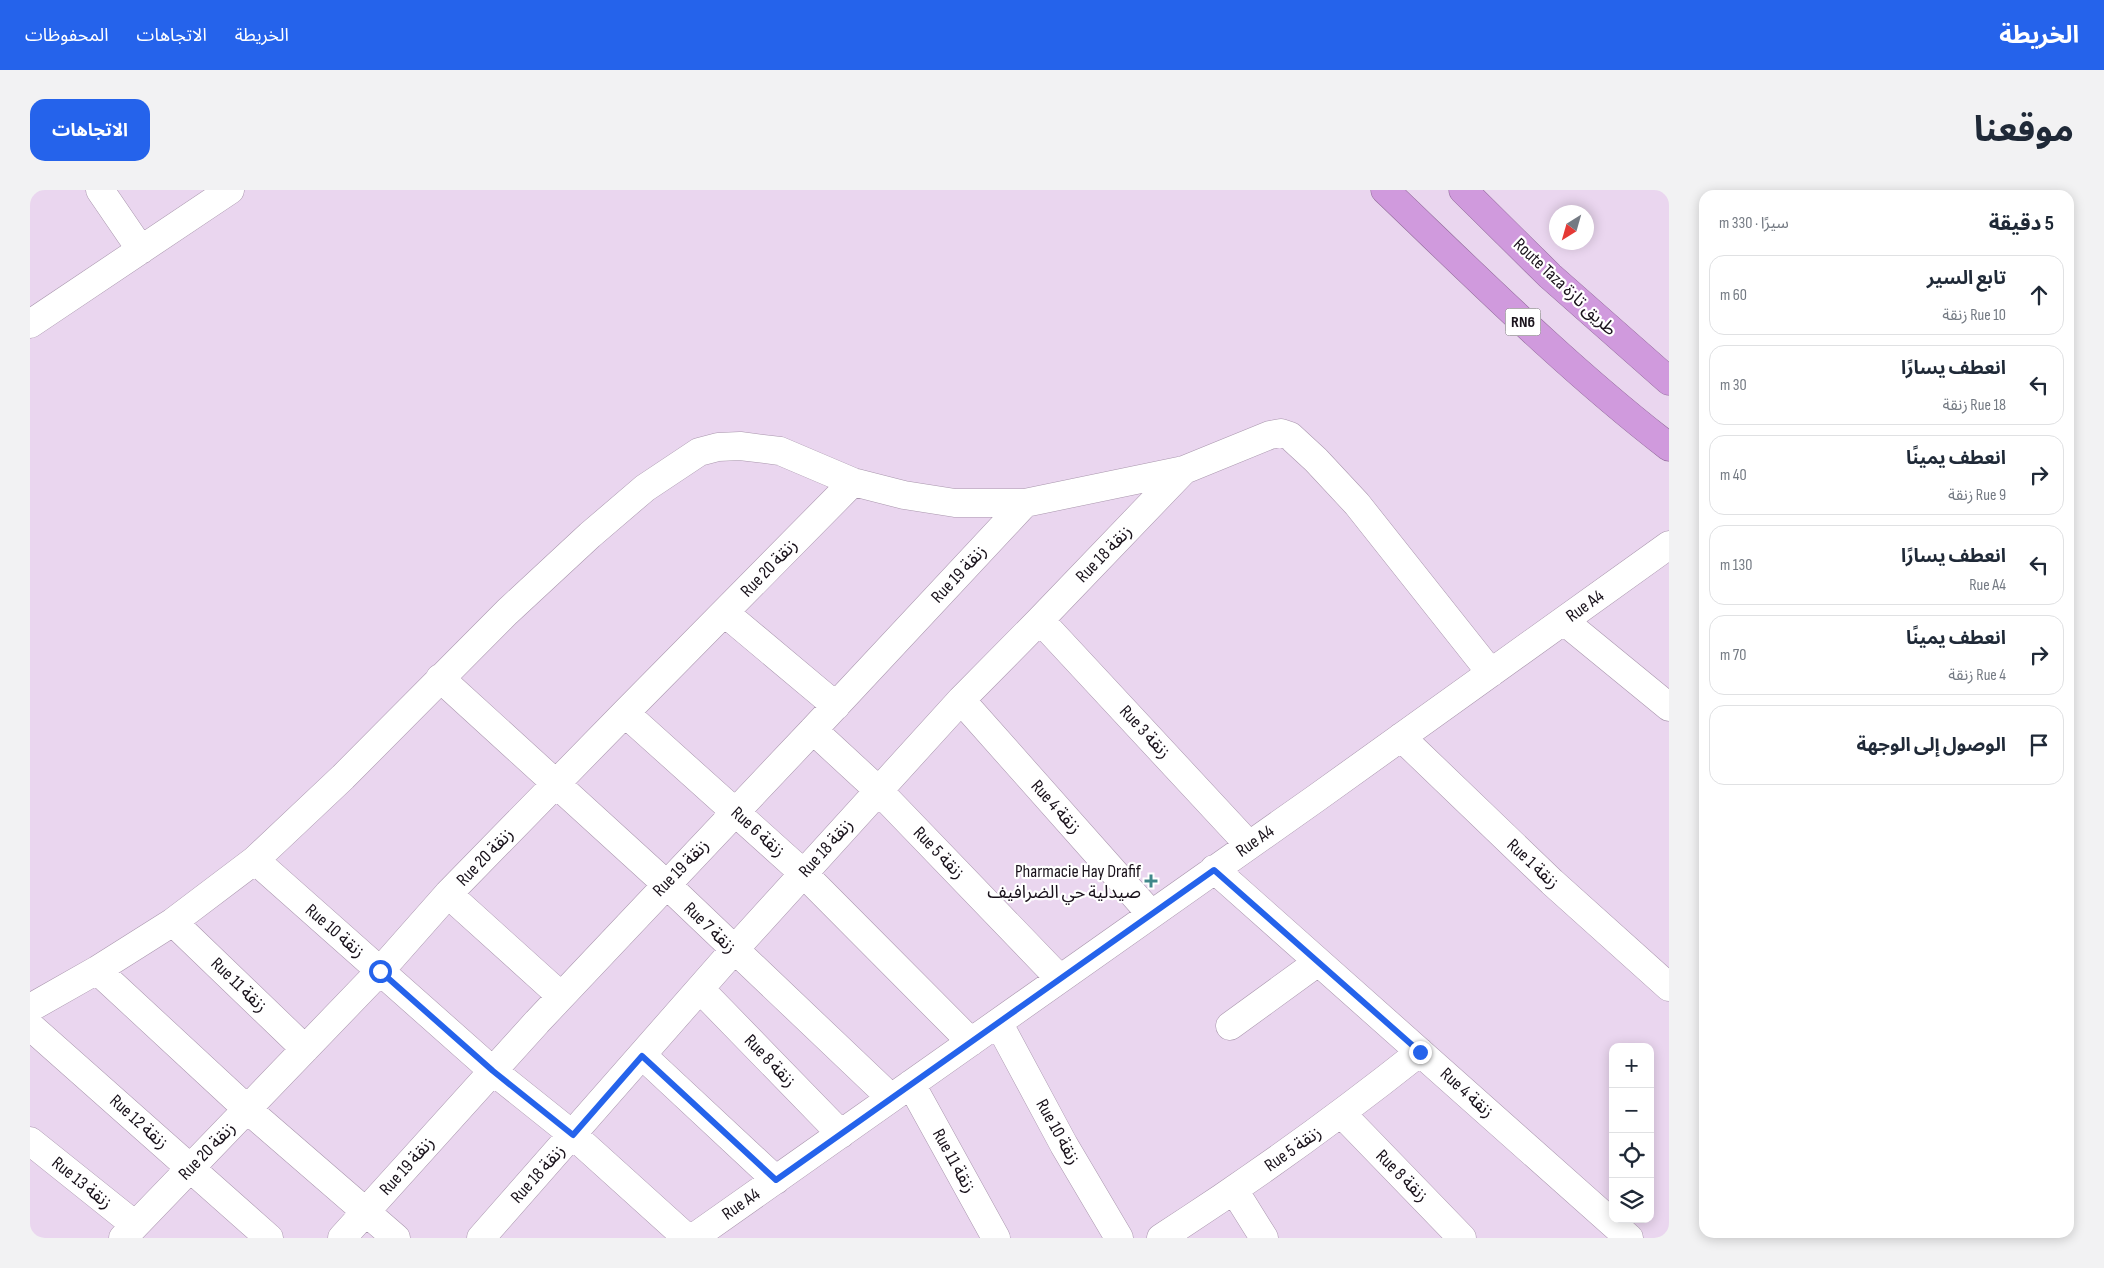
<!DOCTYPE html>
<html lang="ar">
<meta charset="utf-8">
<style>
body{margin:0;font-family:"Sofia Sans Condensed","Noto Sans Arabic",sans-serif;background:#f2f2f3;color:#1f2937;direction:rtl}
.controls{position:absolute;right:15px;bottom:15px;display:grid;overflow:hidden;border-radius:10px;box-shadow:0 2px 12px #0003}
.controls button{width:45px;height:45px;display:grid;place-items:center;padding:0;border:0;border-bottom:1px solid #e0e1e3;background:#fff;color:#1f2937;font:25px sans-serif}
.compass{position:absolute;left:1519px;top:15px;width:45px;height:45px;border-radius:50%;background:#fff;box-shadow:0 2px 12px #0003;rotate:217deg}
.stop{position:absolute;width:15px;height:15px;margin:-11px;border:4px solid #2563eb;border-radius:50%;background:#fff}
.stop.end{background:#2563eb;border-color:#fff;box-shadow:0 1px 5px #0008}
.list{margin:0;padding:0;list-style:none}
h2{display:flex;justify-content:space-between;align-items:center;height:65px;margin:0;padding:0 20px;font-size:21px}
h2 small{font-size:16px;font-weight:400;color:#747a83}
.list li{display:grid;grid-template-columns:32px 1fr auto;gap:15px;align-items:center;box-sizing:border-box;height:80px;margin:0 10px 10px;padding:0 10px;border:1px solid #e0e1e3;border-radius:15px}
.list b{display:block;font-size:19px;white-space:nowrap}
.list p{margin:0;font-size:16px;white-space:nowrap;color:#747a83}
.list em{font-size:16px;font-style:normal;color:#747a83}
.icon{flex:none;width:28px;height:28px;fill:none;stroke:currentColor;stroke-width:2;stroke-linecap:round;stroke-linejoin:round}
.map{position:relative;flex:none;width:1639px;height:1048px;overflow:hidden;direction:ltr;border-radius:15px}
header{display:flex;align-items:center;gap:30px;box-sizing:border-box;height:70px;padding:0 25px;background:#2563eb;color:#fff}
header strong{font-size:24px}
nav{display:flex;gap:28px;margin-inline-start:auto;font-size:18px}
.intro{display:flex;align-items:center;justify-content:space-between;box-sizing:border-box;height:120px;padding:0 30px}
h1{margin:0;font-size:35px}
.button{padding:12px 22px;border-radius:15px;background:#2563eb;color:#fff;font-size:18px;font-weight:700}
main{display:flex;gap:30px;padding:0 30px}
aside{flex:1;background:#fff;border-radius:15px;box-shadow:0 2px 12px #0003}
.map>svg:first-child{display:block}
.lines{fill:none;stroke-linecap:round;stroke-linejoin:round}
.minor-casing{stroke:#a996ad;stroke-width:29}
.highway-casing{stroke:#906a99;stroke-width:29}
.minor{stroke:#fff;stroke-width:28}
.highway{stroke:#d09add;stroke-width:28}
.route{stroke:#2563eb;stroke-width:6}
.poi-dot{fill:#40888b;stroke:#fff;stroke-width:2}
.labels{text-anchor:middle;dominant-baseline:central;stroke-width:4.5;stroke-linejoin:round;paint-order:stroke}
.shield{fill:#fff;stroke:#5e595f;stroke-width:1}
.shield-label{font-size:16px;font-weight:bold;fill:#19121b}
.street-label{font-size:18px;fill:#19121b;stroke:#fff}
.poi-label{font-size:18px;fill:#19121b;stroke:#fff;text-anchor:end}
</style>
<header>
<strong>الخريطة</strong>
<nav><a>الخريطة</a><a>الاتجاهات</a><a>المحفوظات</a></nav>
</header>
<div class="intro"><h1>موقعنا</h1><a class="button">الاتجاهات</a></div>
<main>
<aside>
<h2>5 دقيقة<small>سيرًا · 330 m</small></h2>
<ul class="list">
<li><svg class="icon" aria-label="ahead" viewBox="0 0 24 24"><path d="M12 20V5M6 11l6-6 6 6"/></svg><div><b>تابع السير</b><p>Rue 10 زنقة</p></div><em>60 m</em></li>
<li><svg class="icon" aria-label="left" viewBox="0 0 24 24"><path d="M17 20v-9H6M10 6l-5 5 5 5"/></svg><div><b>انعطف يسارًا</b><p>Rue 18 زنقة</p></div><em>30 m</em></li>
<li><svg class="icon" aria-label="right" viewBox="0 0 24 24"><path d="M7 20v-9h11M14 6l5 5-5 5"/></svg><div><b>انعطف يمينًا</b><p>Rue 9 زنقة</p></div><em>40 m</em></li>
<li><svg class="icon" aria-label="left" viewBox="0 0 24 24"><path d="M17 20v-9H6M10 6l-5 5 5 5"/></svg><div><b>انعطف يسارًا</b><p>Rue A4</p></div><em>130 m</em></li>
<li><svg class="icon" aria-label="right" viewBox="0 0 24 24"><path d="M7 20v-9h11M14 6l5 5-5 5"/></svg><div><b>انعطف يمينًا</b><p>Rue 4 زنقة</p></div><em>70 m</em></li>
<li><svg class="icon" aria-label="arrive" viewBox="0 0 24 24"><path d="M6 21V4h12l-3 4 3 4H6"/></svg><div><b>الوصول إلى الوجهة</b></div></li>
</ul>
</aside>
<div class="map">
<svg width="1639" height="1048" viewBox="0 0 1639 1048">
<rect width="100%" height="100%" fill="#ead6ef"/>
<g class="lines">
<defs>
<path id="minor" d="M70 0 111 60
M0 134 200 0
M695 423 806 516
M1010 430 1219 655
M1534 431 1639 517
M410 488 636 694 861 908
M931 510 1121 724
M595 523 773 683 941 852
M783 540 848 600 1030 789
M1371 547 1522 692 1639 797
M225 670 463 881 543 945 657 1048
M1184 679 1599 1048
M418 704 531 806
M143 732 275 859
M67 780 217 919 366 1048
M670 799 811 944
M0 818 67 780 143 732 225 670 313 587 477 422 560 345 615 298 669 262 688 257 710 256 750 261 823 292 874 305 925 313H995L1154 280 1240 245 1251 243 1260 246 1286 270 1327 314 1461 483
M969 834 1034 955 1089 1048
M0 836 239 1048
M1200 836 1288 772
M613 866 746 990
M881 894 966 1048
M1312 924 1432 1048
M0 951 105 1035
M1204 1000 1234 1048
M93 1048 350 781 418 704 595 523 823 292
M312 1048 507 832 783 540 995 313
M451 1048 703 761 931 510 1010 430 1154 280
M663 1048 1285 609 1639 355
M1131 1048C1221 990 1307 928 1390 862"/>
<path id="highway" d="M1355 0C1447 88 1538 179 1639 257
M1433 0 1520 86 1639 191"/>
</defs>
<use href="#minor" class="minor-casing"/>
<use href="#highway" class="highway-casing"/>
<use href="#minor" class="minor"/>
<use href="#highway" class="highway"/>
</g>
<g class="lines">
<path class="route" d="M350 781 463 881 543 945 612 866 746 990 1184 680 1390 862"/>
</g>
<path class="poi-dot" d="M1118.5 683.5h5v5h5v5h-5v5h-5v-5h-5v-5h5z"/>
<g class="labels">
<rect class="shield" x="1475.5" y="118.5" width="35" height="27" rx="4"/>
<g class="shield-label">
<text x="1493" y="132">RN6</text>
</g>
<g class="street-label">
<text transform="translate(1535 97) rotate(43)">Route Taza طريق تازة</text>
<text transform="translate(1074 364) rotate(-46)">Rue 18 زنقة</text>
<text transform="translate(739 378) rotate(-46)">Rue 20 زنقة</text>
<text transform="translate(929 384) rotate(-47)">Rue 19 زنقة</text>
<text transform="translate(1555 416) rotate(-36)">Rue A4</text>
<text transform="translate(1115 542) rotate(47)">Rue 3 زنقة</text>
<text transform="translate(1026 617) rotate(48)">Rue 4 زنقة</text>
<text transform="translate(728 642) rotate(42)">Rue 6 زنقة</text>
<text transform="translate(1225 651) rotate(-35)">Rue A4</text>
<text transform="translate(796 658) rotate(-48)">Rue 18 زنقة</text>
<text transform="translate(909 663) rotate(46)">Rue 5 زنقة</text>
<text transform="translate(455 667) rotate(-46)">Rue 20 زنقة</text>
<text transform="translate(1503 674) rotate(43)">Rue 1 زنقة</text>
<text transform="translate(651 678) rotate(-46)">Rue 19 زنقة</text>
<text transform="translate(680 738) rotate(44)">Rue 7 زنقة</text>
<text transform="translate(305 741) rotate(41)">Rue 10 زنقة</text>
<text transform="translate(209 795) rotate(44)">Rue 11 زنقة</text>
<text transform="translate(740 871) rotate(46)">Rue 8 زنقة</text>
<text transform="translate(1437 903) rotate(42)">Rue 4 زنقة</text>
<text transform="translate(109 932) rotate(42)">Rue 12 زنقة</text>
<text transform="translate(1028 942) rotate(61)">Rue 10 زنقة</text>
<text transform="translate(1263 959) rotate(-35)">Rue 5 زنقة</text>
<text transform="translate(177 961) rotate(-46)">Rue 20 زنقة</text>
<text transform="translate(924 971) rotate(61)">Rue 11 زنقة</text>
<text transform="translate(377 976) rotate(-48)">Rue 19 زنقة</text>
<text transform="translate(508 984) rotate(-48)">Rue 18 زنقة</text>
<text transform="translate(1372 986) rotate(45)">Rue 8 زنقة</text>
<text transform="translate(52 993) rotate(39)">Rue 13 زنقة</text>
<text transform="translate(711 1014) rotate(-35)">Rue A4</text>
</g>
<g class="poi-label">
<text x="1111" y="681">Pharmacie Hay Drafif<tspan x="1111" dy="21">صيدلية حي الضرافيف</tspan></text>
</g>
</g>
</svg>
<div class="controls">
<button>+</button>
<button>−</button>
<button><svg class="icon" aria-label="locate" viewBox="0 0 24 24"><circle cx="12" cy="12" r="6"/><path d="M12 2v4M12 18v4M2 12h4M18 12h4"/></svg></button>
<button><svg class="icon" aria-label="layers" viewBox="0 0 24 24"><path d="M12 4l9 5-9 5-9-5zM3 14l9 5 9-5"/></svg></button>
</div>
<svg class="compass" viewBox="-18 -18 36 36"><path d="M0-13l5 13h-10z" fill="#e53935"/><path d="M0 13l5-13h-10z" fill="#747a83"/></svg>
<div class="stop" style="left:350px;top:781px"></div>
<div class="stop end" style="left:1390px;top:862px"></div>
</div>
</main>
